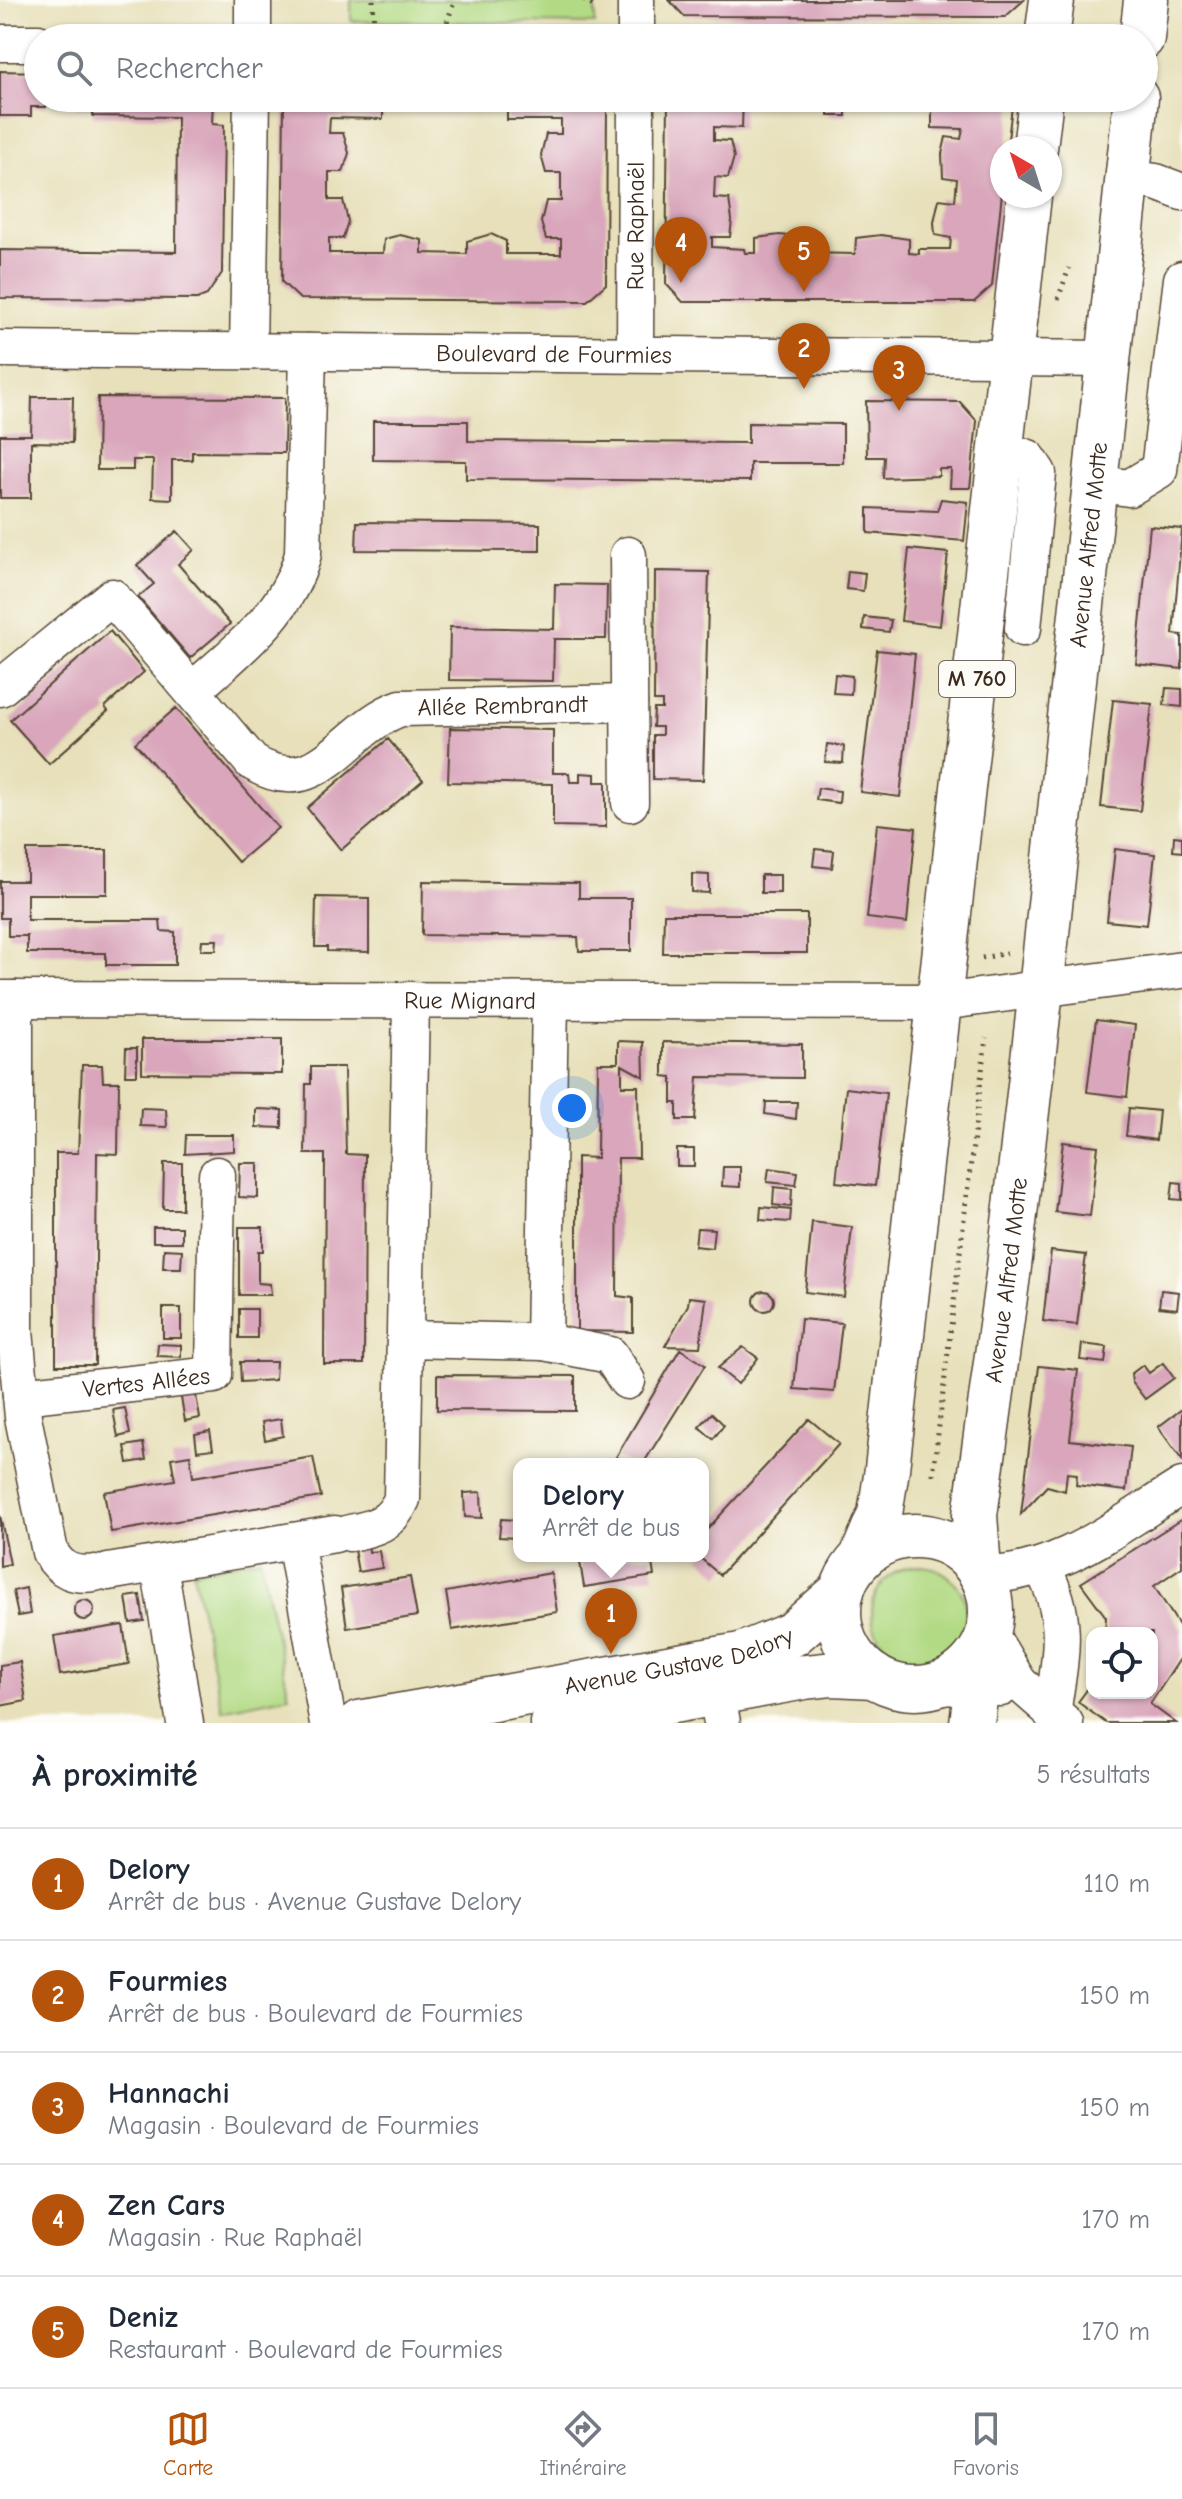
<!DOCTYPE html>
<html lang="fr">
<meta charset="utf-8">
<style>
body{margin:0;font-family:"Comic Neue",sans-serif;background:#f6f6f7;color:#1f2937}
.controls{position:absolute;right:24px;bottom:24px;display:grid;overflow:hidden;border-radius:16px;box-shadow:0 2px 6px #0004}
.controls button{width:72px;height:72px;display:grid;place-items:center;padding:0;border:0;border-bottom:2px solid #e0e1e3;background:#fff;color:#1f2937;font:40px sans-serif}
.compass{position:absolute;left:990px;top:136px;width:72px;height:72px;border-radius:50%;background:#fff;box-shadow:0 2px 6px #0004;rotate:321deg}
.you{position:absolute;left:572px;top:1108px;width:28px;height:28px;margin:-20px;border:6px solid #fff;border-radius:50%;background:#1a73e8;box-shadow:0 0 0 12px #1a73e833}
.badge{display:grid;place-items:center;width:52px;height:52px;border-radius:50%;background:#b45309;color:#fff;font-size:26px;font-weight:700}
.pin{position:absolute;translate:-50% -66px;filter:drop-shadow(0 2px 4px #0008)}
.pin::after{content:'';position:absolute;top:42px;width:28px;height:24px;background:inherit;clip-path:polygon(0 0,100% 0,50% 100%)}
.popup{position:absolute;left:513px;top:1458px;width:196px;height:104px;box-sizing:border-box;display:grid;place-content:center;border-radius:16px;background:#fff;filter:drop-shadow(0 2px 6px #0005);font-size:26px;white-space:nowrap;color:#747a83}
.popup b{font-size:30px;color:#1f2937}
.popup::after{content:'';position:absolute;left:50%;top:100%;margin-left:-16px;border:16px solid transparent;border-top-color:#fff}
.list{margin:0;padding:0;list-style:none}
h2{display:flex;justify-content:space-between;align-items:center;height:104px;margin:0;padding:0 32px;font-size:34px}
h2 small{font-size:26px;font-weight:400;color:#747a83}
.list li{display:grid;grid-template-columns:52px 1fr auto;gap:24px;align-items:center;box-sizing:border-box;height:112px;padding:0 32px;border-top:2px solid #e0e1e3}
.list b{display:block;font-size:30px;white-space:nowrap}
.list p{margin:0;font-size:26px;white-space:nowrap;color:#747a83}
.list em{font-size:26px;font-style:normal;color:#747a83}
.icon{flex:none;width:44px;height:44px;fill:none;stroke:currentColor;stroke-width:2;stroke-linecap:round;stroke-linejoin:round}
.map{position:relative;flex:none;width:1182px;height:1723px;overflow:hidden}
.search{position:absolute;background:#fff;box-shadow:0 2px 6px #0004;left:24px;right:24px;top:24px;height:88px;display:flex;align-items:center;gap:20px;box-sizing:border-box;padding:0 28px;border-radius:44px;color:#747a83;font-size:30px}
.sheet{height:664px;background:#fff}
nav{display:flex;justify-content:space-around;align-items:center;box-sizing:border-box;height:112px;border-top:2px solid #e0e1e3;background:#fff;font-size:22px;color:#747a83}
nav a{display:grid;justify-items:center;gap:4px}
nav .on{color:#b45309}
.map>svg:first-child{display:block}
.green{fill:#b2da84;stroke:#768251;stroke-width:2}
.building{fill:#d9a6bb}
.lines{fill:none;stroke-linecap:round;stroke-linejoin:round}
.minor-casing{stroke:#554535;stroke-width:39}
.major-casing{stroke:#554535;stroke-width:47}
.path{stroke:#554535;stroke-width:5;stroke-dasharray:2 6;stroke-linecap:butt}
.minor{stroke:#fff;stroke-width:36}
.major{stroke:#fff;stroke-width:44}
.labels{text-anchor:middle;dominant-baseline:central;stroke-width:6;stroke-linejoin:round;paint-order:stroke}
.shield{fill:#fdfcf7;stroke:#75695f;stroke-width:2}
.shield-label{font-size:22px;font-weight:bold;fill:#3b2a1e}
.street-label{font-size:24px;fill:#3b2a1e;stroke:#fdfcf7}
</style>
<div class="map">
<svg width="1182" height="1723" viewBox="0 0 1182 1723">
<rect width="100%" height="100%" fill="#fdfcf7"/>
<filter id="ink" filterUnits="userSpaceOnUse"><feTurbulence type="fractalNoise" baseFrequency=".0125" numOctaves="2"/><feDisplacementMap in="SourceGraphic" scale="16" xChannelSelector="R" yChannelSelector="G"/><feConvolveMatrix kernelMatrix="1 2 1 2 8 2 1 2 1" color-interpolation-filters="sRGB"/></filter>
<filter id="wash" filterUnits="userSpaceOnUse"><feTurbulence type="fractalNoise" baseFrequency=".006" numOctaves="4" result="noise"/><feDisplacementMap in="SourceGraphic" scale="32" xChannelSelector="R" yChannelSelector="G"/><feGaussianBlur stdDeviation="1.8" result="paint"/><feColorMatrix in="noise" values="0 0 0 0 0 0 0 0 0 0 0 0 0 0 0 0 0 1.4 0 .05"/><feComposite in="paint" operator="in"/></filter>
<g filter="url(#wash)">
<rect width="100%" height="100%" fill="#e7e0ba"/>
<path class="green" d="M351 0H595V24L351 21Z
M260 1558 289 1696 222 1710 193 1572Z
M872 1613a47 47 0 1 1 94 0a47 47 0 1 1-94 0Z"/>
<g id="blocks">
<path class="building" d="M669 0H1024L1005 17 684 16Z
M0 71 38 72V98H49L46 107H31V116H0Z
M74 98H213L212 124 224 125 222 273 207 295 197 299 0 298V250L176 252 177 117 93 116V108H77Z
M284 98H383V119L330 118 329 133H343L349 153 343 172H329V200H343L348 221 343 238H329V253H383L384 239 400 235 422 240V253L467 254V241L491 234 506 241V254H561V239H546L541 222 546 201H561V173H546L541 155 546 134H561V120H507V98H607L606 284 587 301 300 299 282 282Z
M668 98H743L742 128 714 127V140L730 141 734 157 728 178 715 177 714 198 729 199 732 220 730 237H712V247L744 249 745 253H756V238L780 235 804 238V253L855 254 856 238 881 235 909 239V253L919 254V249H950L951 238 935 235 934 222 939 199 955 201 957 179 943 177 942 154 946 137 961 139 963 129 932 128V98H1013L1007 148H1002V193L992 286 974 302H683L666 284Z
M828 98H846V116H828Z
M32 397H73L72 443 31 442V498H0V435H31Z
M98 397 285 398 284 453 192 452V460H172V499L152 498 153 460H133V470H97Z
M866 401 960 402 977 421 970 488H950L951 469H939V476L883 478 884 457H867Z
M373 421H468V441L748 443V423L843 424V463H750V481L466 479V461L373 460Z
M941 499 968 502 964 541 868 533V508L937 511Z
M357 522 540 524V551L356 550Z
M1150 526 1182 529 1173 634 1182 635V669L1136 664Z
M177 531 194 550 178 564 230 624 190 658 138 597 154 584 137 565Z
M909 549 948 553 940 626 901 621Z
M655 571 709 572 703 780 653 779V735H662V727H653L654 709H662V701H654Z
M848 571 865 573 863 591 846 589Z
M555 584 607 585 606 639H554L553 681 449 680 450 627 554 629Z
M864 617 891 620 889 632 863 629Z
M110 631 144 672 105 707 108 711 49 764 10 720Z
M877 650 915 654 900 797 860 792Z
M835 674 852 676 851 694 833 693Z
M1166 688 1182 689V707L1164 705Z
M1113 700 1152 704 1140 811 1101 807Z
M176 708 278 828 238 862 135 743Z
M450 728 553 730V773H569L570 782H580V773L595 774V782H606V827L553 826V784L448 782Z
M388 739 423 780 341 850 307 808Z
M827 744 844 746 843 763 825 762Z
M818 788 840 791 839 803 816 800Z
M877 824 916 828 907 923 867 918Z
M1174 836 1182 837V852L1173 851Z
M815 849 834 851 832 868 813 866Z
M1115 849 1155 854 1147 925 1107 921Z
M27 850H107V894H27V920H160L161 931 175 932V965H106V953H27V936H8V918H0V881H27Z
M692 874 709 875V893L692 892Z
M761 875H780V893H761Z
M423 881 579 883V898H631V951H579L578 937 422 935Z
M316 897 369 898V952L327 951V947H315Z
M664 914H807V953H663Z
M202 940H217L216 950H201Z
M1096 1020 1135 1025 1127 1097 1087 1092Z
M142 1039H282V1074L142 1073Z
M618 1041 643 1042 644 1077 622 1065V1086H638L639 1158H618L617 1296 633 1298V1332L577 1331V1157L597 1158 598 1063H618Z
M663 1042 802 1044V1078L698 1077 695 1120H677V1103H672V1077L663 1076Z
M126 1048H137V1075H125Z
M82 1065H102L103 1082H119L118 1154 97 1153 95 1365H56V1153H78Z
M311 1067H344L346 1154 365 1155 364 1364H324L325 1154H305L306 1084H311Z
M846 1088 886 1093 875 1186 836 1182Z
M766 1102H797L796 1119 765 1114Z
M141 1108 166 1109 167 1127 140 1126Z
M1129 1108 1159 1111 1156 1140 1126 1136Z
M256 1109 282 1110V1128L256 1127Z
M186 1135H234V1151L185 1154Z
M1063 1142 1098 1146 1090 1216 1055 1212Z
M677 1149H694V1166H677Z
M164 1163H182V1209H163Z
M240 1163H258V1198L239 1197Z
M723 1167H740V1187L722 1186Z
M769 1168 798 1172 796 1185 767 1182Z
M1173 1182 1182 1183V1200L1171 1199Z
M774 1187 792 1189 791 1207 773 1205Z
M761 1207 791 1210 790 1222 760 1220Z
M812 1222 852 1227 844 1297 805 1292Z
M153 1227H182V1242H153Z
M239 1227H263V1251H258V1283L270 1284 271 1295H239Z
M697 1228 714 1229 712 1248 695 1246Z
M164 1249 182 1250 181 1268H163Z
M1051 1251 1086 1255 1077 1325 1043 1321Z
M1161 1290 1179 1292 1177 1309 1159 1307Z
M754 1301a10 10 0 1 1 20 0a10 10 0 1 1-20 0Z
M689 1297 706 1299 700 1347 665 1346 688 1305Z
M163 1308H181V1338H163Z
M239 1309H257V1338H239Z
M801 1319 842 1323 834 1392 794 1389Z
M158 1344 181 1345V1357L157 1356Z
M1082 1344 1107 1347 1105 1363 1080 1360Z
M743 1347 758 1358 738 1384 718 1368Z
M680 1349 705 1365 643 1464H629L616 1457Z
M240 1362H276L275 1380 241 1382Z
M1163 1363 1174 1378 1145 1399 1132 1382 1131 1374 1143 1365 1149 1373Z
M1039 1366 1078 1370 1070 1440 1131 1447 1126 1491 1076 1485 1077 1474 1067 1473 1065 1491 1047 1486 1021 1514Z
M437 1375 575 1376V1411L437 1410Z
M194 1384 200 1418 185 1421 179 1386Z
M125 1408 130 1434 118 1437 113 1410Z
M1182 1409V1460L1158 1427Z
M712 1413 724 1425 713 1439 699 1427Z
M281 1419 283 1436 265 1440 262 1422Z
M809 1419 839 1444 720 1575 698 1556H703V1534Z
M210 1431 213 1449 197 1451 195 1434Z
M143 1443 146 1460 128 1463 125 1446Z
M190 1455 193 1477 313 1457 321 1497 111 1532 104 1492 175 1480 171 1458Z
M481 1492 482 1518 465 1517 464 1493Z
M0 1515 10 1564 0 1566Z
M501 1519 516 1520V1538L499 1537Z
M1182 1519V1567L1154 1586 1182 1630V1656L1150 1704 1176 1723H1106L1078 1702 1092 1683V1693H1152V1633H1105L1106 1617 1081 1583Z
M368 1542 369 1552 379 1551 382 1568 358 1572 353 1544Z
M579 1556H651L654 1576 584 1587Z
M551 1573 557 1612 452 1630 446 1592Z
M410 1577 417 1616 347 1628 341 1588Z
M26 1588 30 1614 18 1616 13 1591Z
M140 1595 144 1621 130 1623 126 1597Z
M74 1610a10 10 0 1 1 20 0a10 10 0 1 1-20 0Z
M123 1625 129 1664 60 1675 54 1636Z
M20 1662 26 1701 0 1706V1665Z"/>
</g>
</g>
<g filter="url(#ink)">
<use href="#blocks" fill-opacity="0" stroke="#554535" stroke-width="2"/>
<g class="lines">
<defs>
<g id="minor">
<path d="M253 38V0"/>
<path d="M636 38V0"/>
<path d="M0 43H38"/>
<path d="M1127 178 1156 182 1182 192"/>
<path id="s1" d="M0 349 1107 359"/>
<path d="M248 351 252 98"/>
<path id="s2" d="M635 354 636 98"/>
<path d="M1002 450 1028 458 1038 473 1023 628"/>
<path d="M1094 483 1129 488 1159 470 1182 279"/>
<path d="M628 555 630 803"/>
<path id="s3" d="M0 688 112 597 252 762C319 804 344 727 401 708L629 703"/>
<path d="M192 691C236 651 288 614 303 554L308 352"/>
<path id="s4" d="M0 999 941 1002 1182 970"/>
<path d="M15 999V1331L23 1417 50 1552C61 1571 74 1576 95 1573"/>
<path d="M550 1001 544 1342 610 1355 627 1381"/>
<path d="M405 1339 544 1342"/>
<path id="s5" d="M21 1396 214 1375 217 1175"/>
<path d="M350 1533C375 1528 391 1524 402 1499L411 1000"/>
<path d="M295 1541 328 1723"/>
<path d="M159 1565 185 1723"/>
<path d="M1042 1568C1071 1617 1060 1660 1052 1714"/>
<path d="M108 1572 335 1534"/>
<path d="M982 1575C1060 1575 1118 1525 1182 1486"/>
<path d="M989 1633 1019 1683 1065 1723"/>
<path d="M933 1686 1001 1688"/>
<path d="M717 1694 722 1723"/>
</g>
<g id="major">
<path d="M1047 38 1052 0"/>
<path d="M1142 38 1146 0"/>
<path d="M1035 148 1041 98"/>
<circle cx="915" cy="1612" r="76"/>
<path d="M862 1557 880 1514 887 1469 1029 196"/>
<path id="s6" d="M979 1570 975 1515 1008 1275 1041 990 1136 98"/>
<path id="s7" d="M359 1723 741 1655 793 1634 842 1591"/>
<path d="M552 1723 805 1677 833 1674 874 1676"/>
<path d="M972 1723 981 1651"/>
</g>
</defs>
<use href="#minor" class="minor-casing"/>
<use href="#major" class="major-casing"/>
<path class="path" d="M373 0 374 38
M584 0 595 7
M447 22 455 0
M1058 299 1069 268
M982 958 1007 953
M933 1475 986 1038"/>
<use href="#minor" class="minor"/>
<use href="#major" class="major"/>
</g>
</g>
<g class="labels">
<rect class="shield" x="939" y="661" width="76" height="36" rx="6"/>
<g class="shield-label">
<text x="977" y="679">M 760</text>
</g>
<g class="street-label">
<text stroke="none"><textPath href="#s2" startOffset="128">Rue Raphaël</textPath></text>
<text stroke="none"><textPath href="#s1" startOffset="554">Boulevard de Fourmies</textPath></text>
<text stroke="none"><textPath href="#s6" startOffset="1032">Avenue Alfred Motte</textPath></text>
<text stroke="none"><textPath href="#s3" startOffset="634">Allée Rembrandt</textPath></text>
<text stroke="none"><textPath href="#s4" startOffset="470">Rue Mignard</textPath></text>
<text stroke="none"><textPath href="#s6" startOffset="292">Avenue Alfred Motte</textPath></text>
<text stroke="none"><textPath href="#s5" startOffset="126">Vertes Allées</textPath></text>
<text stroke="none"><textPath href="#s7" startOffset="326">Avenue Gustave Delory</textPath></text>
</g>
</g>
</svg>
<div class="controls">
<button><svg class="icon" aria-label="locate" viewBox="0 0 24 24"><circle cx="12" cy="12" r="6"/><path d="M12 2v4M12 18v4M2 12h4M18 12h4"/></svg></button>
</div>
<svg class="compass" viewBox="-18 -18 36 36"><path d="M0-13l5 13h-10z" fill="#e53935"/><path d="M0 13l5-13h-10z" fill="#747a83"/></svg>
<div class="you"></div>
<div class="pin badge" style="left:611px;top:1654px">1</div>
<div class="popup"><b>Delory</b>Arrêt de bus</div>
<div class="pin badge" style="left:804px;top:389px">2</div>
<div class="pin badge" style="left:899px;top:411px">3</div>
<div class="pin badge" style="left:681px;top:283px">4</div>
<div class="pin badge" style="left:804px;top:292px">5</div>
<div class="search"><svg class="icon" aria-label="search" viewBox="0 0 24 24"><circle cx="10" cy="10" r="6"/><path d="M15 15l6 6"/></svg>Rechercher</div>
</div>
<section class="sheet">
<h2>À proximité<small>5 résultats</small></h2>
<ul class="list">
<li><span class="badge">1</span><div><b>Delory</b><p>Arrêt de bus · Avenue Gustave Delory</p></div><em>110 m</em></li>
<li><span class="badge">2</span><div><b>Fourmies</b><p>Arrêt de bus · Boulevard de Fourmies</p></div><em>150 m</em></li>
<li><span class="badge">3</span><div><b>Hannachi</b><p>Magasin · Boulevard de Fourmies</p></div><em>150 m</em></li>
<li><span class="badge">4</span><div><b>Zen Cars</b><p>Magasin · Rue Raphaël</p></div><em>170 m</em></li>
<li><span class="badge">5</span><div><b>Deniz</b><p>Restaurant · Boulevard de Fourmies</p></div><em>170 m</em></li>
</ul>
</section>
<nav>
<a class="on"><svg class="icon" aria-label="map" viewBox="0 0 24 24"><path d="M3 6l6-2 6 2 6-2v14l-6 2-6-2-6 2zM9 4v14M15 6v14"/></svg>Carte</a>
<a><svg class="icon" aria-label="directions" viewBox="0 0 24 24"><path d="M12 3l9 9-9 9-9-9zM9 14v-3h6M13 9l2 2-2 2"/></svg>Itinéraire</a>
<a><svg class="icon" aria-label="saved" viewBox="0 0 24 24"><path d="M7 4h10v16l-5-4-5 4z"/></svg>Favoris</a>
</nav>
